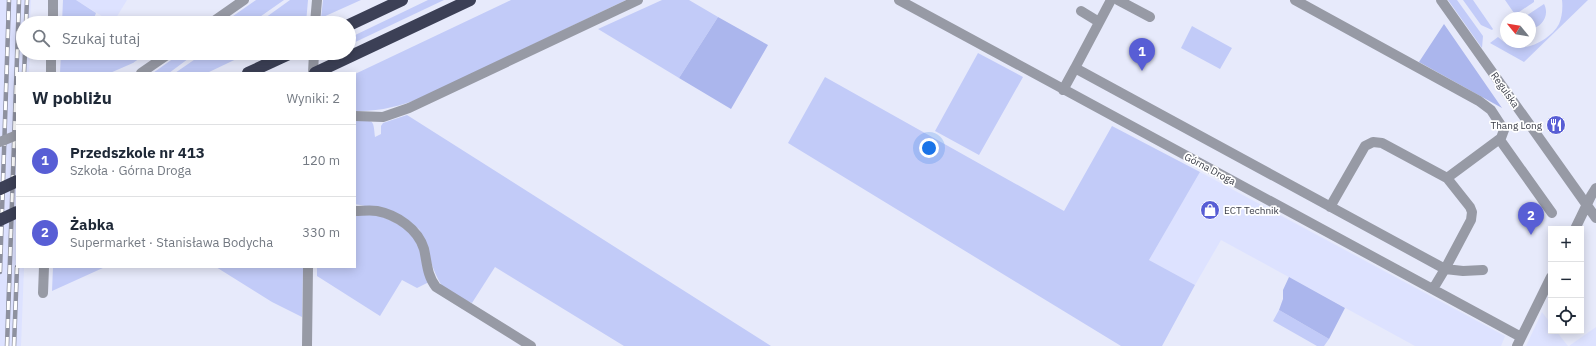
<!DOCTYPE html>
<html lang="pl">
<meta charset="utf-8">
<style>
body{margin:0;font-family:"IBM Plex Sans",sans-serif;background:#f6f6f7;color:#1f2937}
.controls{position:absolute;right:12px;bottom:12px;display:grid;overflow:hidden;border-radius:0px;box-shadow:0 2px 10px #0003}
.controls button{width:36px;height:36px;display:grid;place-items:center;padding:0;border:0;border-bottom:1px solid #e0e1e3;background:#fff;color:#1f2937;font:20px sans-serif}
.compass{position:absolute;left:1500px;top:12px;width:36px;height:36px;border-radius:50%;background:#fff;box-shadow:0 2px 10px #0003;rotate:300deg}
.you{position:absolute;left:929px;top:148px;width:14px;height:14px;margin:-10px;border:3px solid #fff;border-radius:50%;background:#1a73e8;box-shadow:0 0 0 6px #1a73e833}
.badge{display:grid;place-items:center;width:26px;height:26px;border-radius:50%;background:#585ed5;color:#fff;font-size:13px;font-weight:700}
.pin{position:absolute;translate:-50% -33px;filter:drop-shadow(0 1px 2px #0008)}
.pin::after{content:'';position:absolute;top:21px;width:14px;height:12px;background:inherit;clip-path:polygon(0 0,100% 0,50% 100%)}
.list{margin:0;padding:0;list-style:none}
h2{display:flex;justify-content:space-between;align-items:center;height:52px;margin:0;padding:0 16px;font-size:17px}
h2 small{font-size:13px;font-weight:400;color:#747a83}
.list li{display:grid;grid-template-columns:26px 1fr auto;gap:12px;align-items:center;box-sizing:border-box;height:72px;padding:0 16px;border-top:1px solid #e0e1e3}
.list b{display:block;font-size:15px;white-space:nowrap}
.list p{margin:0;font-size:13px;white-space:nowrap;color:#747a83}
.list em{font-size:13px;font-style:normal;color:#747a83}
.icon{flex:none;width:22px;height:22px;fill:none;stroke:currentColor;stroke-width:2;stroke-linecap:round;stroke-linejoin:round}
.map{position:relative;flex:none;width:1596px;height:346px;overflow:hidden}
.search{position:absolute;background:#fff;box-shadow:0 2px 10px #0003;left:16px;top:16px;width:340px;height:44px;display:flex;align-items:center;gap:10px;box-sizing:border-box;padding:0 14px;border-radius:22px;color:#747a83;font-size:15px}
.panel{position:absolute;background:#fff;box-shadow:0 2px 10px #0003;left:16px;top:72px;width:340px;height:196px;border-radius:0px}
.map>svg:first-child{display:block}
.built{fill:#dde2ff}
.green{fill:#c2cbf8}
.forest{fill:#abb6ed}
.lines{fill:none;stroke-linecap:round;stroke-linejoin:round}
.minor{stroke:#979aa5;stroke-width:10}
.highway{stroke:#3c4056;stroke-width:12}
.rail-casing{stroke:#8e919f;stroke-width:4.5}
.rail{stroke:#fff;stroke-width:3;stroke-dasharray:9;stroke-linecap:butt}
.minor-bridge{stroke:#979aa5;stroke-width:10}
.highway-bridge{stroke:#3c4056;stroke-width:12}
.labels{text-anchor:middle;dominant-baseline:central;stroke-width:3.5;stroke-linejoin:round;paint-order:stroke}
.street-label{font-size:10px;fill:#383b46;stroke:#fff}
.poi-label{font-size:10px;fill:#383b46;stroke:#fff;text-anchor:end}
</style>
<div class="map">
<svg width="1596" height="346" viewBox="0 0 1596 346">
<rect width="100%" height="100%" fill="#e7eafb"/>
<path class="built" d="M0 0H31L30 23H23V53H30L29 73H17V267H24L21 346H0Z
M76 0H127L113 23Z
M1200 172 1505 336 1501 346H1415L1221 240 1195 285 1149 260Z
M1542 312 1551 324V331H1556L1568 346H1526Z
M1596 327V346H1569Z"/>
<path class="green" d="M63 0H76L96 13 92 23H62Z
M256 0H284L251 23H223Z
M290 0H308L306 23H258Z
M323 0H361L321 18Z
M428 0H444L349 45V38Z
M511 0H626L421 98C400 106 378 112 355 111V74Z
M662 0H689L718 17 679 78 598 29Z
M1448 0H1457L1483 36 1482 48Z
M1463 0H1473L1493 29 1492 30 1481 25Z
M1505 0H1534V2L1516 14 1514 13Z
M1562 0H1588L1524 62 1490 43 1498 37C1502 40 1506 44 1511 46 1527 52 1551 39 1559 24 1562 17 1563 8 1562 0Z
M1544 4C1550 15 1542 28 1530 29V18H1523Z
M1192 26 1232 48 1220 69 1181 48Z
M61 53H89L94 58 118 59 125 53H147L133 63 110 73H60Z
M181 53H196L169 73H153Z
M204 53H249L207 73H175Z
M978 53 1023 77 979 155 935 131Z
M825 77 1064 211 1112 126 1200 172 1149 260 1195 285 1162 346H1121L788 143Z
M407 115 771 346H624L495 267 472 303C463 299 453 296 445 289 434 279 426 244 419 229L385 210 355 204V121C374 121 373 118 375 137L381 134V126L383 123Z
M371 213C384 217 403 225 412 235 422 247 425 267 429 282L417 288 402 280 380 316 317 276V267H355V214Z
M53 267H105L52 291Z
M216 267H303L302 317 272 302Z
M1279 310 1329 339 1324 346H1317L1273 321Z"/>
<path class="forest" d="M718 17 768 45 731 109 679 78Z
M1444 24 1502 108 1419 62Z
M1289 277 1345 308 1329 339 1279 310 1283 299V290Z"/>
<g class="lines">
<path class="minor" d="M899 0 1521 337
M1118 0 1150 17
M1295 0 1479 101 1491 110 1504 130 1501 138 1447 178
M1441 0 1596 218
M1081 11 1099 22
M53 23V0
M211 23 244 0
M315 23 317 0
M1075 68 1111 0
M51 73V53
M141 73 170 53
M313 73 314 53
M1063 90 1075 68 1445 269 1433 289
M355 116 383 117 409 108 638 0
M1500 140 1552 213
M1330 207 1365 146 1373 142 1382 143 1447 178 1470 207 1472 212 1471 220 1445 269 1463 271 1483 270
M355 211C362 211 370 210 377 211 397 215 418 229 424 249 427 262 427 276 436 287L531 346
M1575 229 1591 196 1596 188
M43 293 44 267
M307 346 308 267
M1517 346 1551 277"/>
<path class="highway" d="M349 25 402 0
M248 73 291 53
M315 73 470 0"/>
<defs>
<path id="rail" d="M26 23 27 0
M24 73 25 53
M0 272 9 0
M7 346 19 0
M14 346 17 267"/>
</defs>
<use href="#rail" class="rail-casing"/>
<use href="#rail" class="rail"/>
<path class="minor-bridge" d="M0 142 17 135"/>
<path class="highway-bridge" d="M0 189 17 181
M0 220 17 212"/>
</g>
<defs>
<symbol id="restaurant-disc" viewBox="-11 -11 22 22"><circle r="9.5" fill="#585ed5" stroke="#fff"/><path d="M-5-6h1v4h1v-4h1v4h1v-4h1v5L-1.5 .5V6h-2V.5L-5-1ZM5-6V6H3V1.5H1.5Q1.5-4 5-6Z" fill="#fff"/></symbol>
<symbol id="shop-disc" viewBox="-11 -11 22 22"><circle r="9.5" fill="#585ed5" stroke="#fff"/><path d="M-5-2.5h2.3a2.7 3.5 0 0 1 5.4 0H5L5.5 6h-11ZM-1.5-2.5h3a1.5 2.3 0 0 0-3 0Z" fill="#fff"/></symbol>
</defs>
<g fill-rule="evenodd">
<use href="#restaurant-disc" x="1545" y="114" width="22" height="22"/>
<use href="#shop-disc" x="1199" y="199" width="22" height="22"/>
</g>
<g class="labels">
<g class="street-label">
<text transform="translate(1505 90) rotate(55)">Regulska</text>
<text transform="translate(1210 169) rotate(28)">Górna Droga</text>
</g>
<g class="poi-label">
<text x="1542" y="125">Thang Long</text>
<text x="1224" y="210" text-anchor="start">ECT Technik</text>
</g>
</g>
</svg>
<div class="controls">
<button>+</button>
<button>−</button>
<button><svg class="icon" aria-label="locate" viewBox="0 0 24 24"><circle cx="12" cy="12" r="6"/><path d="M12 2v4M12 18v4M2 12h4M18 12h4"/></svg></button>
</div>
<svg class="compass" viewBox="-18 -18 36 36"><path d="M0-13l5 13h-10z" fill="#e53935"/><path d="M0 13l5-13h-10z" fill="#747a83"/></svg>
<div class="you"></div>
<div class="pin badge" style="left:1142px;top:71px">1</div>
<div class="pin badge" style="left:1531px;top:235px">2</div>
<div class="search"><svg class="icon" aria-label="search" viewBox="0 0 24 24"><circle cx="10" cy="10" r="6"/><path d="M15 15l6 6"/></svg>Szukaj tutaj</div>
<section class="panel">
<h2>W pobliżu<small>Wyniki: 2</small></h2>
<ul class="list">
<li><span class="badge">1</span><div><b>Przedszkole nr 413</b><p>Szkoła · Górna Droga</p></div><em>120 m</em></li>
<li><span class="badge">2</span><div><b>Żabka</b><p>Supermarket · Stanisława Bodycha</p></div><em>330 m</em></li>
</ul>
</section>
</div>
